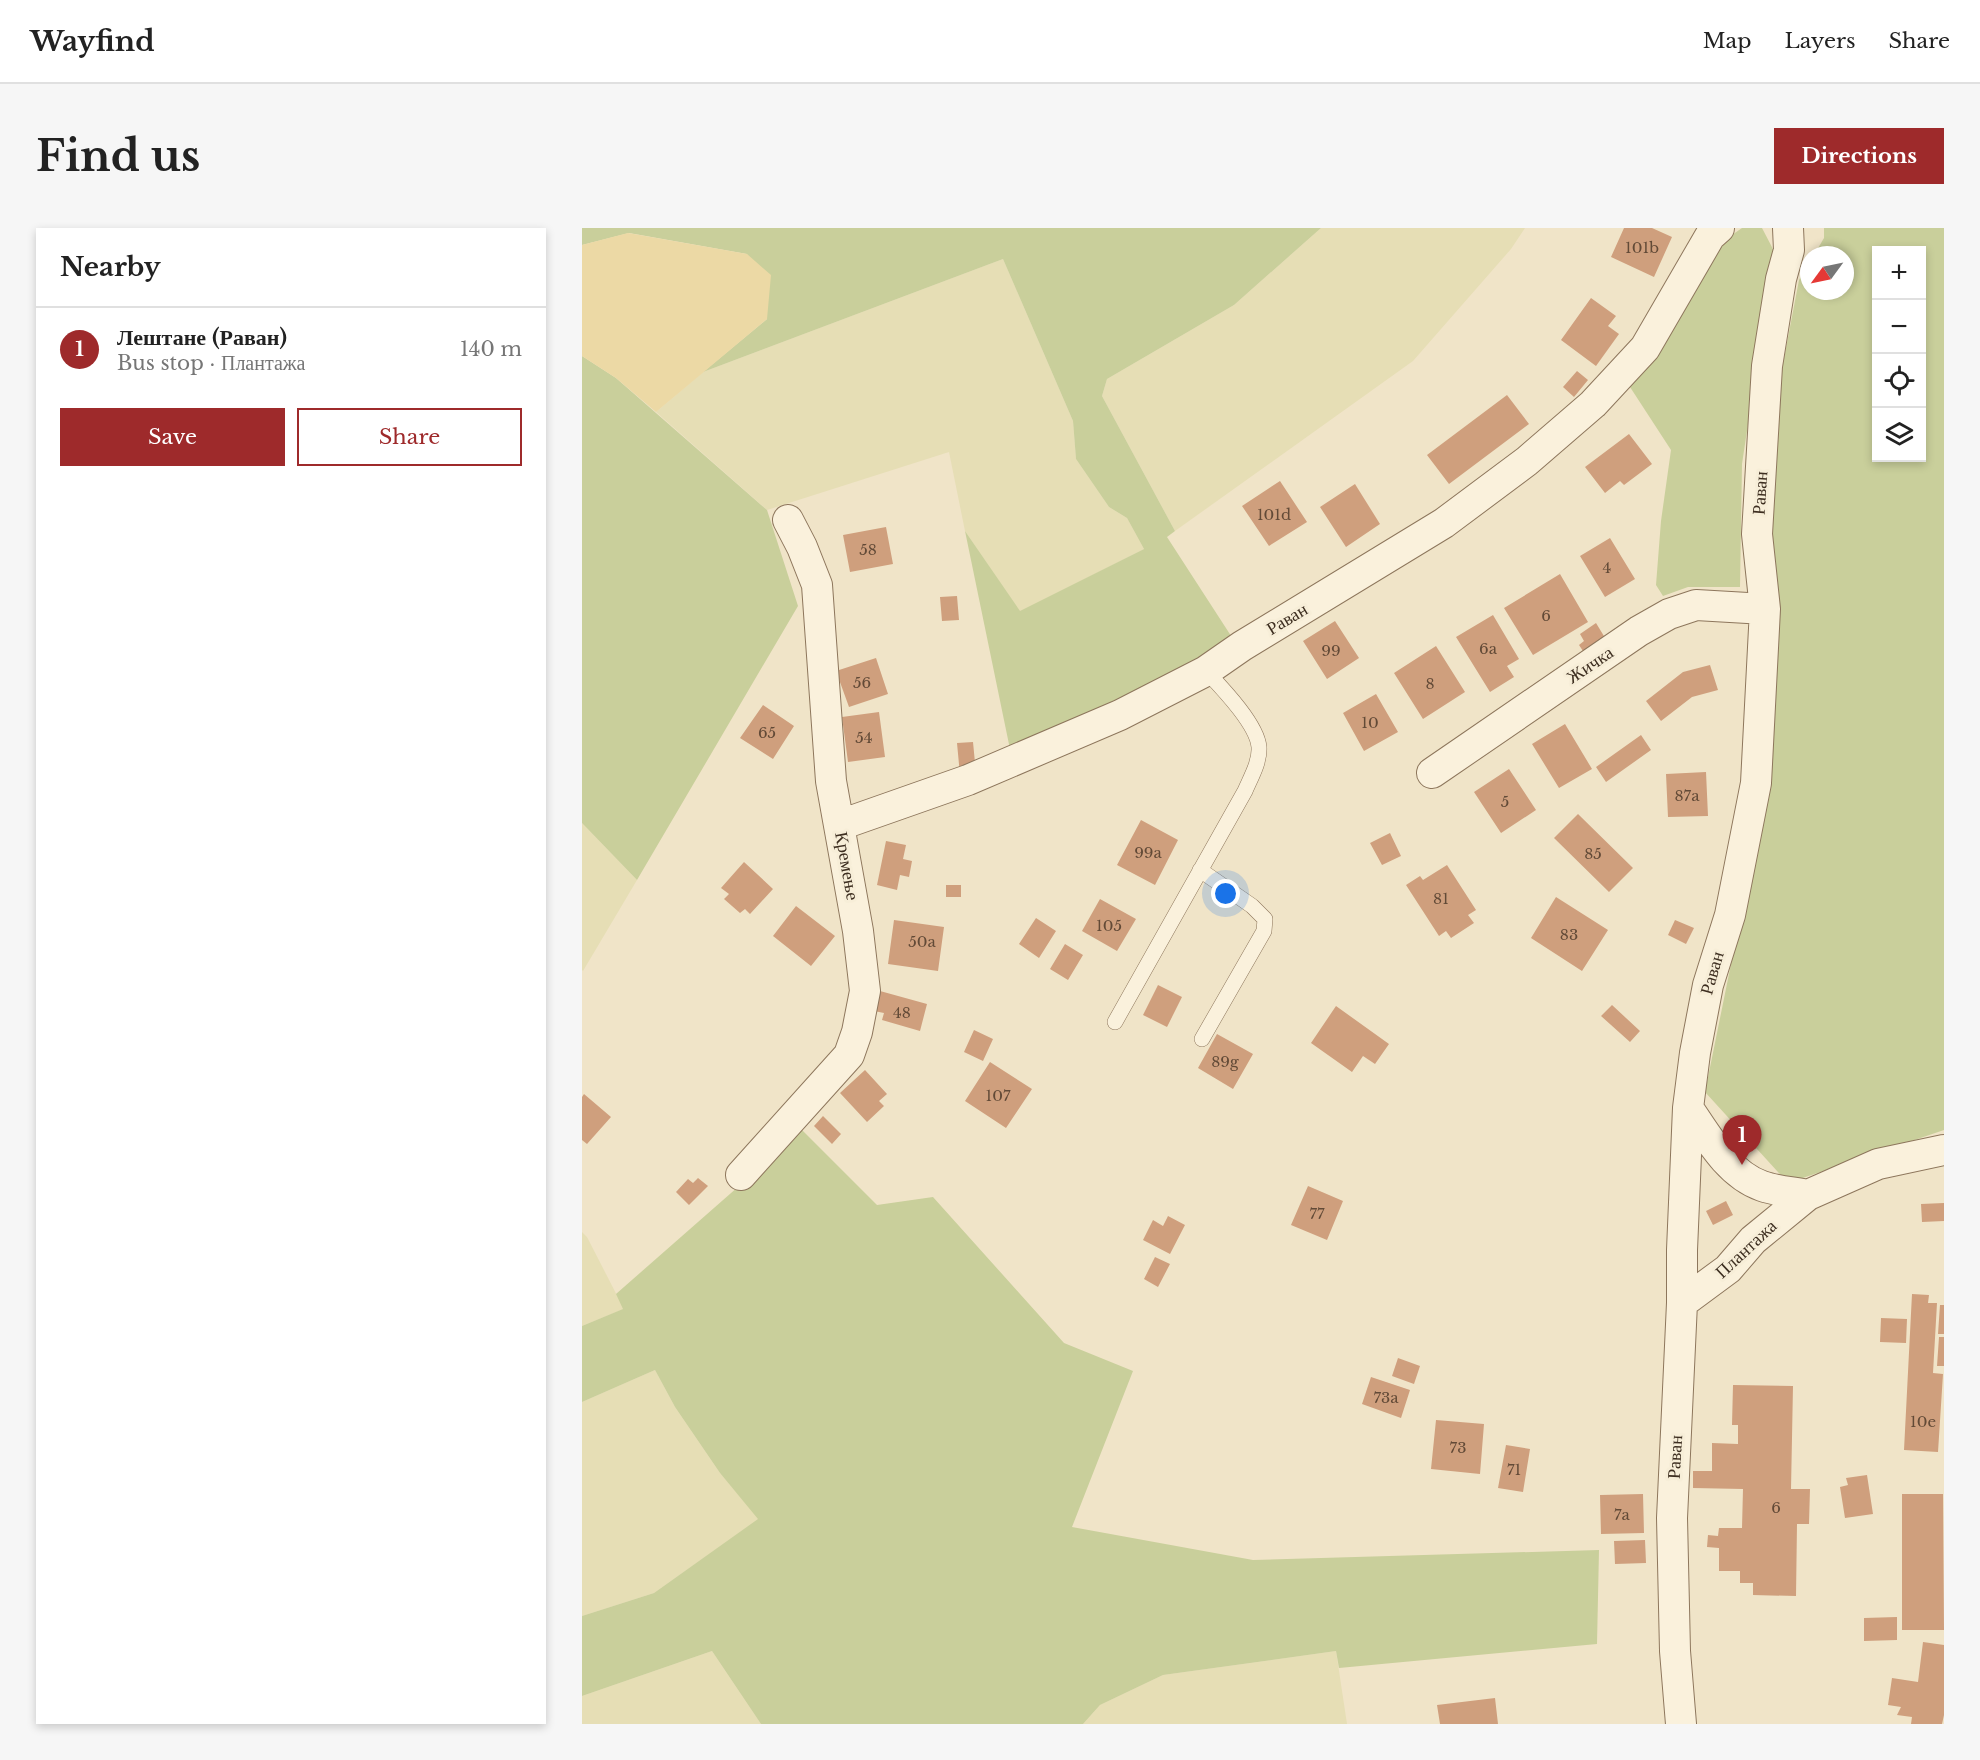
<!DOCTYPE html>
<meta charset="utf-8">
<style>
body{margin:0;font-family:"Libre Baskerville",serif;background:#f6f6f6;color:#222}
.controls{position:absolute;right:18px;top:18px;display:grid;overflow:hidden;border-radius:0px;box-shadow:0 3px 9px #0003}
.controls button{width:54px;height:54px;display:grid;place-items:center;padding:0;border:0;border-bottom:2px solid #e0e0e0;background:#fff;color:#222;font:30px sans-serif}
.compass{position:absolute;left:1218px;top:18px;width:54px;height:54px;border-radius:50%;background:#fff;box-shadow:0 3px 9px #0003;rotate:237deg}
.you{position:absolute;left:644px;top:666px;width:21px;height:21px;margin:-15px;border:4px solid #fff;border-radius:50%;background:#1a73e8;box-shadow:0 0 0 9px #1a73e833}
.badge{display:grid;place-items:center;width:39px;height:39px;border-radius:50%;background:#9e2a2b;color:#fff;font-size:20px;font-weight:700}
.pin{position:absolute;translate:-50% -50px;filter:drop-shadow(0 2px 3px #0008)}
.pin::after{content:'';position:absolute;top:32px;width:21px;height:18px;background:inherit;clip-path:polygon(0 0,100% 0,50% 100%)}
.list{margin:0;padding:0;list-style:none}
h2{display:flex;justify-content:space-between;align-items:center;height:78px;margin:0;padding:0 24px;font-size:26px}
h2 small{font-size:20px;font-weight:400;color:#767676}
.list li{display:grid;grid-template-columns:39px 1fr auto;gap:18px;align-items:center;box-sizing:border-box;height:84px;padding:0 24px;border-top:2px solid #e0e0e0}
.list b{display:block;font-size:22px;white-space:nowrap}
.list p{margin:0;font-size:20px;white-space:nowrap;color:#767676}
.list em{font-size:20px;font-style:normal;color:#767676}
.actions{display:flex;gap:12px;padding:18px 24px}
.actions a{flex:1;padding:14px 0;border:2px solid #9e2a2b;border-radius:0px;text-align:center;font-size:21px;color:#9e2a2b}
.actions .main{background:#9e2a2b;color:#fff}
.icon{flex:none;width:33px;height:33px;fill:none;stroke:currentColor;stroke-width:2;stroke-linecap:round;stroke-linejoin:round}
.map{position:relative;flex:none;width:1362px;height:1496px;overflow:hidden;border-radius:0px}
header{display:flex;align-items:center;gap:36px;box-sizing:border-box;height:84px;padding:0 30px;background:#fff;border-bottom:2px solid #e0e0e0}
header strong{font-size:28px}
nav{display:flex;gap:33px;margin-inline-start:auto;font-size:21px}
.intro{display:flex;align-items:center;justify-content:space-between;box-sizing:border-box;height:144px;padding:0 36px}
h1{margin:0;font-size:42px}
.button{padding:15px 27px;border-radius:0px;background:#9e2a2b;color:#fff;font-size:21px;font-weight:700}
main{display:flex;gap:36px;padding:0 36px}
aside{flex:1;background:#fff;border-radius:0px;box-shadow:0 3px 9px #0003}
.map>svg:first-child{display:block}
.farmland{fill:#e6deb5}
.green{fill:#c9cf9b;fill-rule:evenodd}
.sand{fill:#ecd9a5}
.building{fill:#cf9f7d}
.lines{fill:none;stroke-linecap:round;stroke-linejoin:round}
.lane-casing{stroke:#8d765c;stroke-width:16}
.street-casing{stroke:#8d765c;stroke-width:32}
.lane{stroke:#faf1dc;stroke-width:15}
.street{stroke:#faf1dc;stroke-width:30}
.labels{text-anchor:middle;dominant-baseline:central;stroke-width:6;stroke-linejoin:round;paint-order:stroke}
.number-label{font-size:15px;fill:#624a37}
.street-label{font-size:18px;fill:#3d2e20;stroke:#f7eed8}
</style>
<header>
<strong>Wayfind</strong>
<nav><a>Map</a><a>Layers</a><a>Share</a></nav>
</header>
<div class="intro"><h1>Find us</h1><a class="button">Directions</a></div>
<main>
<aside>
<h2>Nearby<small></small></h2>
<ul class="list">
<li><span class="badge">1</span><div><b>Лештане (Раван)</b><p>Bus stop · Плантажа</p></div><em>140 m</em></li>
</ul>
<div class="actions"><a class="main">Save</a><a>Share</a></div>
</aside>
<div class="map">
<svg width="1362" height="1496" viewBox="0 0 1362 1496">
<rect width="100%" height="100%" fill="#f0e4c8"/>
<path class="farmland" d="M739 0H943L929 21 831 133 593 303 520 168 525 151 652 77Z
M421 31 491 193 494 231 527 279 545 290 562 321 438 384 383 303 367 224 185 282 74 184 121 144Z
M0 595 55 652 1 743 0 742Z
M0 1004 5 1009 42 1081 0 1098Z
M73 1142 93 1179 138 1245 177 1291 72 1365 0 1388V1174Z
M130 1423 179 1496H0V1468Z
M754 1423 765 1496H501L518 1477 581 1447Z"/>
<path class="green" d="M0 0H739L652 77 525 151 520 168 593 303 585 309 653 414 429 526 383 303 438 383 562 321 545 290 527 279 494 231 491 193 421 31 121 144 185 91 165 26 47 5 0 17Z
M1160 0H1180L1192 23 1160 236 1158 359H1106L1081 368 1074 357 1079 293 1089 222 1048 159 1076 128 1137 16Z
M1242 0H1362V902L1206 955 1123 864 1187 549 1195 380 1190 307 1199 146 1217 52 1227 35V63H1263V27H1232L1242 10ZM1294 22H1340V230H1294Z
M0 128 34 150 185 282 216 378 55 652 0 595Z
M214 896 295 977 351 969 482 1115 551 1143 490 1299 671 1332 1017 1322 1015 1416 757 1440 754 1423 581 1447 518 1477 501 1496H179L130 1423 0 1468V1388L72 1365 176 1291 138 1245 93 1179 73 1142 0 1174V1098L41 1081 34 1066 165 951Z"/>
<path class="sand" d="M46 5 165 26 189 47 185 91 74 184 34 150 0 128V17Z"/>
<path class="building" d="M1042 0H1070L1090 9 1072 49 1029 29Z
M1009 70 1034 88 1026 98 1037 106 1014 138 979 112Z
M995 143 1006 152 992 169 981 159Z
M925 167 947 196 867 256 845 227Z
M1047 206 1070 236 1042 257 1038 253 1023 265 1003 239Z
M698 253 725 294 687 318 660 278Z
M773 256 798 296 764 319 738 279Z
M304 299 311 336 268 344 261 307Z
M1028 310 1053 351 1023 369 998 328Z
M978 346 1006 394 951 427 922 380Z
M375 368 377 392 360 393 358 369Z
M911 387 937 431 925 438 932 449 908 464 874 409Z
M753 393 777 430 745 451 721 413Z
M1014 395 1028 418 1003 426 997 417 1002 413 998 406Z
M854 418 883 464 841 491 812 445Z
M294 430 306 466 267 479 254 443Z
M1128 437 1136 462 1110 469 1079 493 1064 473 1101 444Z
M794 466 816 504 782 523 761 485Z
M181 477 212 498 191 531 158 510Z
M297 484 303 529 266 534 260 489Z
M983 496 1010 541 977 560 950 516Z
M1059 507 1069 522 1024 554 1014 539Z
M391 514 394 545 378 547 375 515Z
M927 541 954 582 919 605 892 564Z
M1124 544 1126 588 1086 589 1084 546Z
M996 586 1051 640 1027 664 972 610Z
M559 592 596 612 573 657 535 637Z
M808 605 819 628 800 637 788 615Z
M304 613 324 617 321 631 330 633 327 649 318 647 315 662 295 657Z
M162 634 191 661 168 686 163 681 158 685 142 671 147 666 139 660Z
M865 637 894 682 886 687 892 695 869 710 864 703 857 708 824 657 838 648 841 652Z
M364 657H379V669H364Z
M974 669 1026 702 1000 743 949 710Z
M518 671 554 691 535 723 500 703Z
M214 678 253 708 229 738 191 708Z
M454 690 474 703 457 730 437 716Z
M312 692 362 699 356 743 306 736Z
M1093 692 1112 700 1104 716 1086 707Z
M483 716 501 727 486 752 468 741Z
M576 757 600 769 585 799 561 787Z
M298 763 345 776 338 803 300 792 302 785 292 783Z
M1030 777 1058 803 1048 814 1019 788Z
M754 778 807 816 793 836 781 828 770 844 729 815Z
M392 802 411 811 401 833 382 824Z
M635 806 671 826 651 861 616 840Z
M408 834 450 861 424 900 383 873Z
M283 842 305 866 297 873 302 878 285 894 258 865Z
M2 866 29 889 5 916 0 912V869Z
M241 888 259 906 250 916 232 898Z
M116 950 126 958 107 977 94 964 106 951 111 955Z
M726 958 761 973 745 1012 709 997Z
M1144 973 1151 987 1131 997 1124 983Z
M1362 975V993L1340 994 1339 976Z
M586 988 603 997 588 1026 561 1012 571 992 581 998Z
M573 1029 588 1036 576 1059 562 1051Z
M1330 1066 1347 1067 1346 1075H1355L1351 1145 1361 1146 1356 1224 1322 1222Z
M1358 1077H1362V1106H1356Z
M1299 1090 1325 1091 1324 1115 1298 1114Z
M1357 1109H1362V1138H1355Z
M816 1130 838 1138 832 1156 810 1148Z
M789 1149 828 1162 819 1190 780 1176Z
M1151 1157 1211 1158 1209 1261H1228L1227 1296H1215L1214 1368 1171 1367V1355H1158V1343H1137V1320L1125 1319 1126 1307 1136 1308 1137 1300H1160L1161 1261 1111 1260V1243H1130V1215L1156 1216V1197H1150Z
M854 1192 902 1196 898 1246 849 1241Z
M924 1217 948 1221 941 1264 916 1260Z
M1285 1247 1291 1286 1263 1290 1258 1259 1266 1257 1264 1250Z
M1061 1266 1062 1305 1019 1306 1018 1267Z
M1320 1266H1361L1362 1402H1320Z
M1063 1312 1064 1335 1033 1336 1032 1313Z
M1315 1389V1412L1282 1413V1390Z
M1341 1414 1362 1417V1487L1360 1496H1329L1330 1489 1315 1487 1319 1479 1306 1477 1310 1450 1336 1454Z
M913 1470 916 1496H858L855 1477Z"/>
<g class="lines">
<defs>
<path id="lane" d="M618 642 670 678 683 691 682 703 620 811
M533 794 663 563C669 549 678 534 677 519 675 496 639 459 624 443"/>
<path id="street" d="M850 545 1057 403 1087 386 1114 377 1183 381
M258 597 386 552 538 487 624 443 660 418 862 295 945 233 1011 176 1063 120 1128 8 1137 0
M1106 880C1126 909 1146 946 1180 958 1194 963 1211 964 1226 967
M159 947 267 827 275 804 283 763 276 703 249 553 235 357 220 319 206 292
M1100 1075 1146 1041 1171 1012 1226 967 1296 936 1362 922
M1099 1496 1093 1423 1090 1290 1100 1075V1022L1106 880 1113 825 1126 757 1148 687 1174 555 1183 381 1175 306 1185 138 1199 51 1207 22 1206 0"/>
</defs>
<use href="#lane" class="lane-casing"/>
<use href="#street" class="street-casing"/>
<use href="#lane" class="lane"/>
<use href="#street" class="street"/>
</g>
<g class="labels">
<g class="number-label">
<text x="1060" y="19">101b</text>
<text x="692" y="286">101d</text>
<text x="286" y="321">58</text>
<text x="1025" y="339">4</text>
<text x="964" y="387">6</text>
<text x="906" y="420">6a</text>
<text x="749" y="422">99</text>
<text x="280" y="454">56</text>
<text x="848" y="455">8</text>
<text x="788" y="494">10</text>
<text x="185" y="504">65</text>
<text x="282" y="509">54</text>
<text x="1105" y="567">87a</text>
<text x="923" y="573">5</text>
<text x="566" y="624">99a</text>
<text x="1011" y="625">85</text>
<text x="859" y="670">81</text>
<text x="527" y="697">105</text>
<text x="987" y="706">83</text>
<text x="340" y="713">50a</text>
<text x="320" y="784">48</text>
<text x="643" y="833">89g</text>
<text x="416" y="867">107</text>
<text x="735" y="985">77</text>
<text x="804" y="1169">73a</text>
<text x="1341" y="1193">10e</text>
<text x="876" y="1219">73</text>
<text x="932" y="1241">71</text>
<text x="1194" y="1279">6</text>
<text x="1040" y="1286">7a</text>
</g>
<g class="street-label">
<text transform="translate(1178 265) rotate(-86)">Раван</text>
<text transform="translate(705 391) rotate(-31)">Раван</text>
<text transform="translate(1008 437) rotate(-34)">Жичка</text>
<text transform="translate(265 638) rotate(80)">Кремење</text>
<text transform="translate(1130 745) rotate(-74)">Раван</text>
<text transform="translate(1164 1021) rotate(-43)">Плантажа</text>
<text transform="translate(1093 1229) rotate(-87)">Раван</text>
</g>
</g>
</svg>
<div class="controls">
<button>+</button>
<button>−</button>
<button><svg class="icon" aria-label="locate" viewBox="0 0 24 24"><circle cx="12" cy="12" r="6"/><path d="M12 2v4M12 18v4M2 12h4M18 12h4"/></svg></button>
<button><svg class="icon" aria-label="layers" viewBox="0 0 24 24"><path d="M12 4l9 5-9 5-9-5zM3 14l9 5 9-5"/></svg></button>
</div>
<svg class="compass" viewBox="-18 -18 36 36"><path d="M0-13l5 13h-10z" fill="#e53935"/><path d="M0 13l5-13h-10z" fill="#767676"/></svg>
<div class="you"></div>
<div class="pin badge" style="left:1160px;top:937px">1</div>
</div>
</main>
